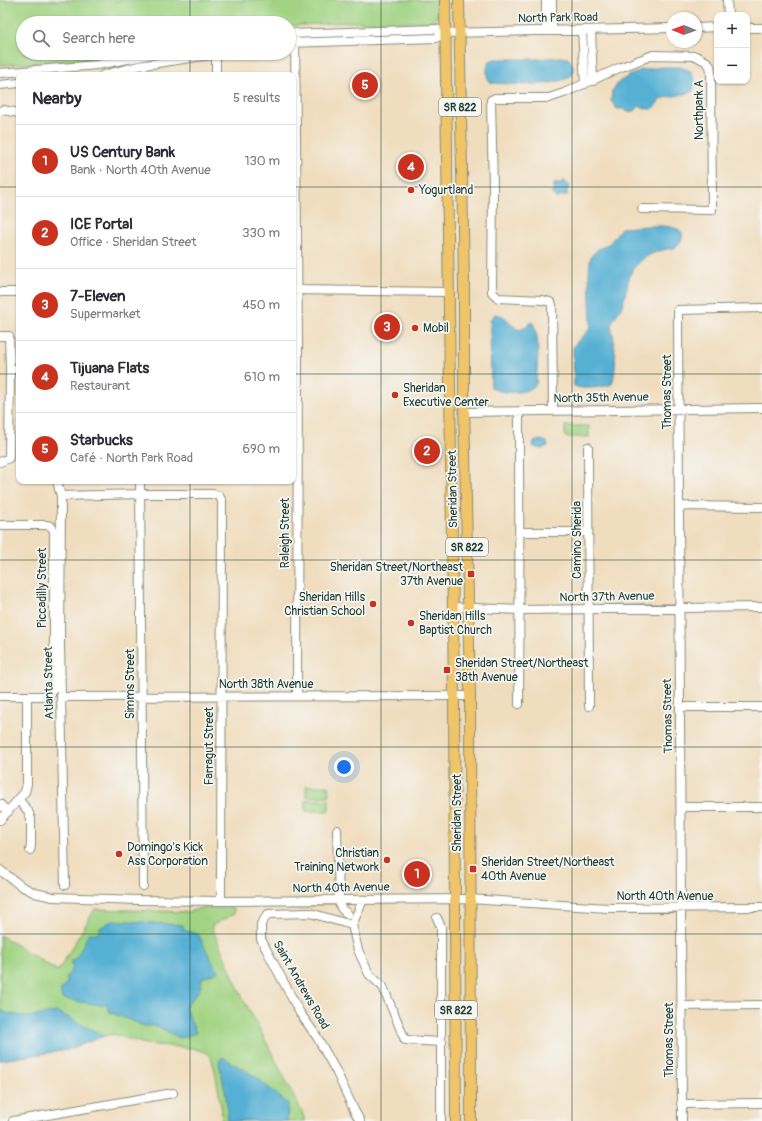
<!DOCTYPE html>
<meta charset="utf-8">
<style>
body{margin:0;font-family:Pangolin,sans-serif;background:#f7f7f7;color:#2b2b33}
.controls{position:absolute;right:12px;top:12px;display:grid;overflow:hidden;border-radius:8px;box-shadow:0 1px 3px #0004}
.controls button{width:36px;height:36px;display:grid;place-items:center;padding:0;border:0;border-bottom:1px solid #e1e1e2;background:#fff;color:#2b2b33;font:20px sans-serif}
.compass{position:absolute;left:666px;top:12px;width:36px;height:36px;border-radius:50%;background:#fff;box-shadow:0 1px 3px #0004;rotate:271deg}
.you{position:absolute;left:344px;top:767px;width:14px;height:14px;margin:-10px;border:3px solid #fff;border-radius:50%;background:#1a73e8;box-shadow:0 0 0 6px #1a73e833}
.badge{display:grid;place-items:center;width:26px;height:26px;border-radius:50%;background:#c8321e;color:#fff;font-size:13px;font-weight:700}
.pin{position:absolute;translate:-50% -50%;border:2px solid #fff;box-shadow:0 1px 4px #0006}
.list{margin:0;padding:0;list-style:none}
h2{display:flex;justify-content:space-between;align-items:center;height:52px;margin:0;padding:0 16px;font-size:17px}
h2 small{font-size:13px;font-weight:400;color:#7c7c81}
.list li{display:grid;grid-template-columns:26px 1fr auto;gap:12px;align-items:center;box-sizing:border-box;height:72px;padding:0 16px;border-top:1px solid #e1e1e2}
.list b{display:block;font-size:15px;white-space:nowrap}
.list p{margin:0;font-size:13px;white-space:nowrap;color:#7c7c81}
.list em{font-size:13px;font-style:normal;color:#7c7c81}
.icon{flex:none;width:22px;height:22px;fill:none;stroke:currentColor;stroke-width:2;stroke-linecap:round;stroke-linejoin:round}
.map{position:relative;flex:none;width:762px;height:1121px;overflow:hidden}
.search{position:absolute;background:#fff;box-shadow:0 1px 3px #0004;left:16px;top:16px;width:280px;height:44px;display:flex;align-items:center;gap:10px;box-sizing:border-box;padding:0 14px;border-radius:22px;color:#7c7c81;font-size:15px}
.panel{position:absolute;background:#fff;box-shadow:0 1px 3px #0004;left:16px;top:72px;width:280px;height:412px;border-radius:8px}
.map>svg:first-child{display:block}
.green{fill:#a1d382;stroke:#60885b}
.water{fill:#57b0d4;stroke:#3b7684}
.lines{fill:none;stroke-linecap:round;stroke-linejoin:round}
.minor-casing{stroke:#888d79;stroke-width:10}
.major-casing{stroke:#888d79;stroke-width:12}
.minor{stroke:#fff;stroke-width:8}
.major{stroke:#f0c469;stroke-width:10}
.grid{fill:none;stroke:#1f3d34;stroke-width:1;stroke-opacity:0.55}
.poi-dot{fill:#c8321e;stroke:#f6f6f2;stroke-width:1.5}
.labels{text-anchor:middle;dominant-baseline:central;stroke-width:3.5;stroke-linejoin:round;paint-order:stroke}
.shield{fill:#f6f6f2;stroke:#60746d;stroke-width:1}
.shield-label{font-size:11px;font-weight:bold;fill:#1f3d34}
.street-label{font-size:12px;fill:#1f3d34;stroke:#f6f6f2}
.poi-label{font-size:12px;fill:#1f3d34;stroke:#f6f6f2;text-anchor:start}
</style>
<div class="map">
<svg width="762" height="1121" viewBox="0 0 762 1121">
<rect width="100%" height="100%" fill="#f6f6f2"/>
<filter id="ink" filterUnits="userSpaceOnUse"><feTurbulence type="fractalNoise" baseFrequency=".025" numOctaves="2"/><feDisplacementMap in="SourceGraphic" scale="8" xChannelSelector="R" yChannelSelector="G"/><feConvolveMatrix kernelMatrix="1 2 1 2 8 2 1 2 1" color-interpolation-filters="sRGB"/></filter>
<filter id="wash" filterUnits="userSpaceOnUse"><feTurbulence type="fractalNoise" baseFrequency=".012" numOctaves="4" result="noise"/><feDisplacementMap in="SourceGraphic" scale="16" xChannelSelector="R" yChannelSelector="G"/><feGaussianBlur stdDeviation="0.9" result="paint"/><feColorMatrix in="noise" values="0 0 0 0 0 0 0 0 0 0 0 0 0 0 0 0 0 1.4 0 .05"/><feComposite in="paint" operator="in"/></filter>
<g filter="url(#wash)">
<rect width="100%" height="100%" fill="#f0ddbe"/>
<path class="green" d="M0 0H437V17L429 22H348L289 26V23H23V53H125L70 62 0 65Z
M565 426H589V437H565Z
M306 786H329V796L306 797Z
M306 800H329V811H306Z
M201 908H234V914L211 926 244 1001 255 1020 287 1083 302 1112 305 1121H221L222 1111 215 1071 211 1057 205 1052 192 1048 145 1044 113 1034 104 1036 67 1050 0 1060V935L58 971 95 909 188 912Z"/>
<path class="water" d="M560 57 568 58C597 91 506 84 493 83L489 82C486 75 486 67 490 61L494 59H536Z
M662 67H680L691 71 695 80 693 91C683 96 672 95 662 99 657 101 656 108 651 109 647 110 643 106 639 106L635 111 627 112 624 109H617L611 101 612 91 620 81 641 70Z
M564 180 570 187 567 190V196H560L557 199 551 193 554 190V184H561Z
M647 226C661 226 698 224 675 248 659 249 638 257 631 273 627 283 626 294 623 303 620 311 614 317 611 325 615 344 618 365 612 384 602 388 583 390 574 386L573 348C577 339 587 335 591 326L589 273 590 260 592 255 597 250 610 243 621 228Z
M495 314C512 317 507 325 520 330L526 327 530 323H533C541 338 537 367 536 384 530 394 499 395 491 387L490 320Z
M540 440 547 442 548 446 541 449 534 447 533 444 534 442Z
M113 920 183 925V930L198 934 218 972 202 978 200 989 185 1007 196 1033 180 1038 157 1026H144L110 1012 106 1004 101 1005 62 999 60 991 67 983V976L73 969 71 961 77 957 89 933H99L100 928Z
M0 1009 6 1013 29 1017 57 1012 104 1036 67 1050 0 1060Z
M221 1058H224L256 1077 288 1104 287 1121H228L226 1096 219 1062Z"/>
</g>
<g filter="url(#ink)">
<g class="lines">
<defs>
<path id="minor" d="M546 0V30
M552 0V30
M727 0 728 15
M696 28 717 27
M747 28H762
M582 30 585 84
M591 30 593 81
M295 33 298 344 297 696
M289 34 436 29 445 33 672 28
M289 43 436 38 445 33
M216 53V75
M0 73 97 65 159 53
M103 75 138 66 223 53
M0 85 19 83
M0 111 3 110 19 113
M293 290 448 292
M0 292H19
M0 336H9L10 369H19
M553 411 552 304 550 302 543 300 498 298 492 292 493 187 491 100 495 98H549L564 93 619 68 653 55 696 56 707 62 710 66 711 72 712 210 642 209
M464 412 762 408
M588 447 589 706
M0 462 9 458 10 369
M58 481V485L61 496 60 647 65 885
M140 481 143 886
M61 496 140 494H213L219 496 222 501 221 901
M680 506 762 507
M0 525H46L51 526 54 531V688L51 694 46 696H0
M519 532H588
M453 607 520 610 762 607
M62 697 470 696
M519 704C520 607 519 509 519 412
M680 707H762
M19 800 28 811 31 819V846L30 850
M0 804 8 812
M681 807H762
M0 820 25 792 27 784V697
M337 830 339 900C340 907 341 910 348 914
M0 870 21 886 35 893 53 897 139 900 221 901 470 899 608 908 762 907
M363 900 352 925 358 950 369 974 383 987 405 1040 442 1042
M437 918 441 927V1121
M352 925 310 913 268 914 261 924V939L266 949 300 1013 317 1037 336 1071 354 1110 360 1121
M681 1006 762 1005
M681 1104 762 1103
M13 1121 173 1093
M682 1121 678 310 762 308"/>
<path id="major" d="M445 0 454 696 456 1121
M459 0 464 285V404L470 696 471 1121"/>
</defs>
<use href="#minor" class="minor-casing"/>
<use href="#major" class="major-casing"/>
<use href="#minor" class="minor"/>
<use href="#major" class="major"/>
</g>
</g>
<path class="grid" d="M190 0V23M381 0V1121M572 0V1121M190 53V75M0 187H19M293 187H762M0 374H19M293 374H762M190 481V1121M0 560H762M0 747H762M0 934H762"/>
<g class="poi-dot">
<circle cx="411" cy="190" r="4"/>
<circle cx="415" cy="328" r="4"/>
<circle cx="395" cy="395" r="4"/>
<rect x="467" y="570" width="8" height="8" rx="2"/>
<circle cx="373" cy="604" r="4"/>
<circle cx="411" cy="623" r="4"/>
<rect x="443" y="666" width="8" height="8" rx="2"/>
<circle cx="119" cy="854" r="4"/>
<circle cx="387" cy="860" r="4"/>
<rect x="469" y="865" width="8" height="8" rx="2"/>
</g>
<g class="labels">
<g class="shield">
<rect x="439" y="98" width="42" height="18" rx="3"/>
<rect x="446" y="538" width="42" height="18" rx="3"/>
<rect x="435" y="1001" width="42" height="18" rx="3"/>
</g>
<g class="shield-label">
<text x="460" y="107">SR 822</text>
<text x="467" y="547">SR 822</text>
<text x="456" y="1010">SR 822</text>
</g>
<g class="street-label">
<text transform="translate(558 18) rotate(-1)">North Park Road</text>
<text transform="translate(699 110) rotate(-90)">Northpark A</text>
<text transform="translate(667 392) rotate(-90)">Thomas Street</text>
<text transform="translate(601 398) rotate(-1)">North 35th Avenue</text>
<text transform="translate(453 489) rotate(-91)">Sheridan Street</text>
<text transform="translate(285 533) rotate(-90)">Raleigh Street</text>
<text transform="translate(577 540) rotate(-90)">Camino Sherida</text>
<text transform="translate(42 588) rotate(-90)">Piccadilly Street</text>
<text transform="translate(607 597) rotate(-1)">North 37th Avenue</text>
<text transform="translate(49 683) rotate(-91)">Atlanta Street</text>
<text transform="translate(130 684) rotate(-90)">Simms Street</text>
<text x="266" y="684">North 38th Avenue</text>
<text transform="translate(668 716) rotate(-91)">Thomas Street</text>
<text transform="translate(209 746) rotate(-90)">Farragut Street</text>
<text transform="translate(457 813) rotate(-90)">Sheridan Street</text>
<text transform="translate(341 888) rotate(-1)">North 40th Avenue</text>
<text x="665" y="896">North 40th Avenue</text>
<text transform="translate(301 985) rotate(60)">Saint Andrews Road</text>
<text transform="translate(669 1040) rotate(-90)">Thomas Street</text>
</g>
<g class="poi-label">
<text x="419" y="190">Yogurtland</text>
<text x="423" y="328">Mobil</text>
<text x="403" y="388">Sheridan<tspan x="403" dy="14">Executive Center</tspan></text>
<text x="463" y="567" text-anchor="end">Sheridan Street/Northeast<tspan x="463" dy="14">37th Avenue</tspan></text>
<text x="365" y="597" text-anchor="end">Sheridan Hills<tspan x="365" dy="14">Christian School</tspan></text>
<text x="419" y="616">Sheridan Hills<tspan x="419" dy="14">Baptist Church</tspan></text>
<text x="455" y="663">Sheridan Street/Northeast<tspan x="455" dy="14">38th Avenue</tspan></text>
<text x="127" y="847">Domingo's Kick<tspan x="127" dy="14">Ass Corporation</tspan></text>
<text x="379" y="853" text-anchor="end">Christian<tspan x="379" dy="14">Training Network</tspan></text>
<text x="481" y="862">Sheridan Street/Northeast<tspan x="481" dy="14">40th Avenue</tspan></text>
</g>
</g>
</svg>
<div class="controls">
<button>+</button>
<button>−</button>
</div>
<svg class="compass" viewBox="-18 -18 36 36"><path d="M0-13l5 13h-10z" fill="#e53935"/><path d="M0 13l5-13h-10z" fill="#7c7c81"/></svg>
<div class="you"></div>
<div class="pin badge" style="left:417px;top:874px">1</div>
<div class="pin badge" style="left:427px;top:451px">2</div>
<div class="pin badge" style="left:387px;top:327px">3</div>
<div class="pin badge" style="left:411px;top:167px">4</div>
<div class="pin badge" style="left:365px;top:85px">5</div>
<div class="search"><svg class="icon" aria-label="search" viewBox="0 0 24 24"><circle cx="10" cy="10" r="6"/><path d="M15 15l6 6"/></svg>Search here</div>
<section class="panel">
<h2>Nearby<small>5 results</small></h2>
<ul class="list">
<li><span class="badge">1</span><div><b>US Century Bank</b><p>Bank · North 40th Avenue</p></div><em>130 m</em></li>
<li><span class="badge">2</span><div><b>ICE Portal</b><p>Office · Sheridan Street</p></div><em>330 m</em></li>
<li><span class="badge">3</span><div><b>7-Eleven</b><p>Supermarket</p></div><em>450 m</em></li>
<li><span class="badge">4</span><div><b>Tijuana Flats</b><p>Restaurant</p></div><em>610 m</em></li>
<li><span class="badge">5</span><div><b>Starbucks</b><p>Café · North Park Road</p></div><em>690 m</em></li>
</ul>
</section>
</div>
